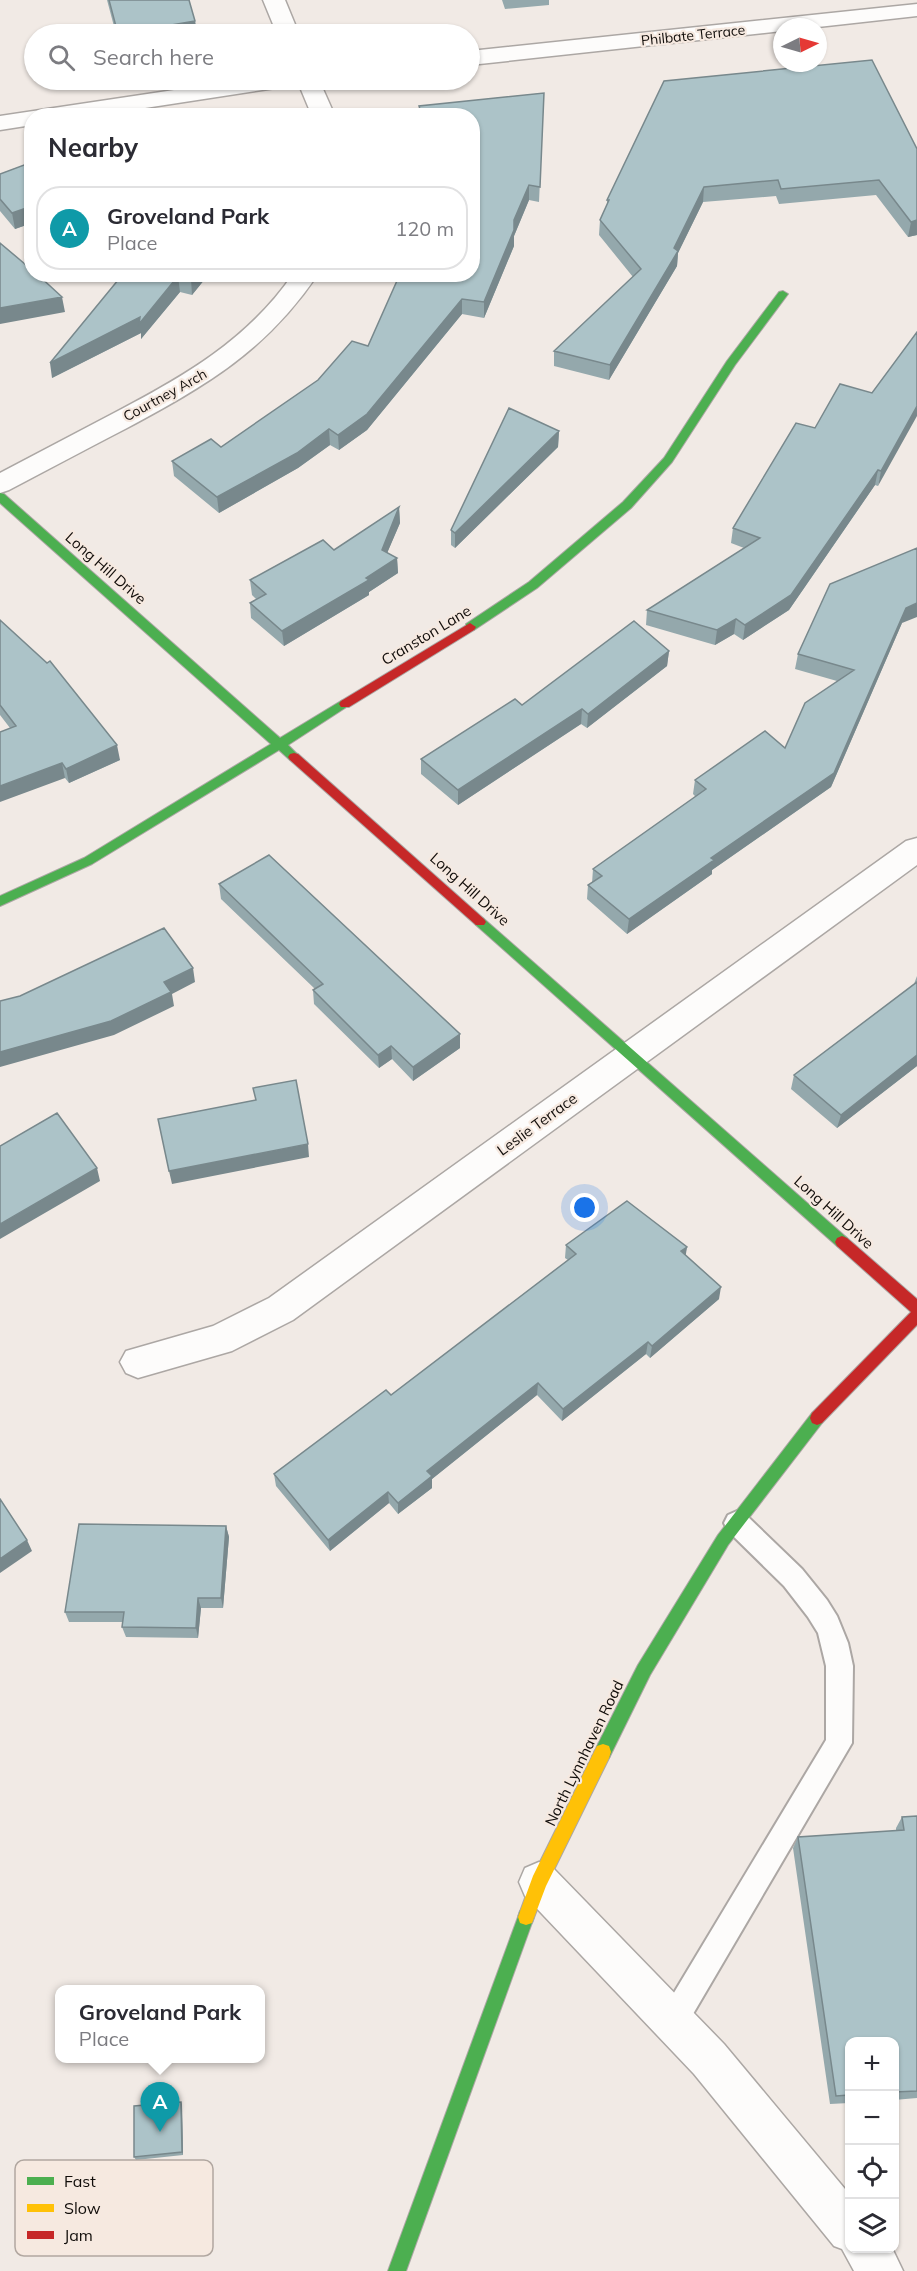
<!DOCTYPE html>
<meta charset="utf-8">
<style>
body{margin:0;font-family:Mulish,sans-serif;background:#f7f7f7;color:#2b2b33}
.controls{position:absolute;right:18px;bottom:18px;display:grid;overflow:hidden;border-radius:12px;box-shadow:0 2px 4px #0004}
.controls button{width:54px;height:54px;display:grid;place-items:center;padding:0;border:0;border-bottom:2px solid #e1e1e2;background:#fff;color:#2b2b33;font:30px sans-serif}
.compass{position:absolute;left:773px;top:18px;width:54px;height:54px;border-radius:50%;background:#fff;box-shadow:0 2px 4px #0004;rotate:85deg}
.you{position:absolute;left:585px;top:1208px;width:21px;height:21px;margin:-15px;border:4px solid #fff;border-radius:50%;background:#1a73e8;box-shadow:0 0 0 9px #1a73e833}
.badge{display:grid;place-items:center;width:39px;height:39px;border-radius:50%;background:#db2777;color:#fff;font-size:20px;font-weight:700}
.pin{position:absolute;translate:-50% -50px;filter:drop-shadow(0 2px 3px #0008)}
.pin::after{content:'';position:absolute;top:32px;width:21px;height:18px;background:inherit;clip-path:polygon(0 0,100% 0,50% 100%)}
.popup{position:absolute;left:55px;top:1985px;width:210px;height:78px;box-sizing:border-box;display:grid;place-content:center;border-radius:12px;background:#fff;filter:drop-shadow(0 2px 4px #0005);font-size:20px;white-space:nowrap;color:#7c7c81}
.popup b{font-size:22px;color:#2b2b33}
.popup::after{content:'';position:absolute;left:50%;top:100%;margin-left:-12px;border:12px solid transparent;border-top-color:#fff}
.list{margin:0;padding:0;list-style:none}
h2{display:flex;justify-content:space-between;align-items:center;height:78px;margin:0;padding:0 24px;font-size:26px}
h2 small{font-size:20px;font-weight:400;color:#7c7c81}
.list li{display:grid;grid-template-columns:39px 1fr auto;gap:18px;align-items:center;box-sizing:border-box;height:84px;margin:0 12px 12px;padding:0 12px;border:2px solid #e1e1e2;border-radius:24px}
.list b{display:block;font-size:22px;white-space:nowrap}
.list p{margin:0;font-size:20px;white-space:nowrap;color:#7c7c81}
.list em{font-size:20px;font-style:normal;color:#7c7c81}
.icon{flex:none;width:33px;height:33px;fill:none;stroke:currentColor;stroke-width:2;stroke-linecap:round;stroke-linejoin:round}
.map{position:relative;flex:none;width:917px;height:2271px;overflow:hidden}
.search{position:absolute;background:#fff;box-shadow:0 2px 4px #0004;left:24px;top:24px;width:456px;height:66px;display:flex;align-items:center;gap:15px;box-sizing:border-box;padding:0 21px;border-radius:33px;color:#7c7c81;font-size:22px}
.panel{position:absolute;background:#fff;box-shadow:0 2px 4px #0004;left:24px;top:108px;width:456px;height:174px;border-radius:24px}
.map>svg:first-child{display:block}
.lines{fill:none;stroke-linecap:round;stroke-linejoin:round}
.lane-casing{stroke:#aca7a4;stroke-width:4}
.street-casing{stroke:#aca7a4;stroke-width:3}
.fast-casing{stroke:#aca7a4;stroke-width:2}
.slow-casing{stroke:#aca7a4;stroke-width:2}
.jam-casing{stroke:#aca7a4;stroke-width:2}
.lane{fill:#fdfcfb;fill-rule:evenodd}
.street{fill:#fdfcfb;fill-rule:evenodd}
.fast{fill:#4caf50;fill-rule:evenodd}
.slow{fill:#ffc107;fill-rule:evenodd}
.jam{fill:#c62828;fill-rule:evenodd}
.wall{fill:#94a8ac}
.shaded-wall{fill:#78888c}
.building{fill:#acc3c8;stroke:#78888c;stroke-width:1.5}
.labels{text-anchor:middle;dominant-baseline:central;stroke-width:4.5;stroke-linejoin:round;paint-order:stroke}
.far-street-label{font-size:14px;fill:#110d0a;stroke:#f6e9e0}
.street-label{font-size:15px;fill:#110d0a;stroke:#f6e9e0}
.key{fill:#f6e9e0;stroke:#b1a7a0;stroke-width:1.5}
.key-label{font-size:16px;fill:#110d0a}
</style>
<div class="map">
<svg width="917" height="2271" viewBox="0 0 917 2271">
<rect width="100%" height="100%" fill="#f1eae5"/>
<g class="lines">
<defs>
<path id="lane" d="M737 1511 746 1515 802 1569 827 1600 837 1616 848 1643 853 1666 852 1743 683 2031 673 2035 663 2031 659 2021 663 2011 826 1740V1666L818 1633 808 1617 784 1586 728 1531 724 1523 728 1515Z"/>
<path id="street" d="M263 0H285L299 34H277Z
M917 4V16L818 27H782V31L470 65V51Z
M241 80H293L290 85 282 87 93 116H32V125L0 130V116Z
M297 80H319L335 116H312Z
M293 274H318C266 351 207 385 127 428 88 448 49 469 9 490L0 493V473C38 453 76 433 114 413 183 377 248 340 293 274Z
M917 838V865L293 1320 232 1351 138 1378 126 1373 120 1362 126 1351 213 1326 269 1298 906 841Z
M539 1862 553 1868 724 2044 850 2195V2248H892L903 2271H854L842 2249 834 2246 694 2074 525 1896 519 1882 525 1868Z"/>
<path id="fast" d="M783 291 788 294 735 365 672 462 631 508 537 588 474 630H466V624L529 582 623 502 664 458 727 361 779 292Z
M0 493 4 494 280 738 341 701 345 700 351 704 288 745 300 757 298 760H290L279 750 92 864 0 906V896L84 858 271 744 0 503Z
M480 917 484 919 847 1238 849 1242 847 1246 842 1248 837 1246 476 925 474 922 476 919Z
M817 1411 822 1413 824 1418 822 1423 728 1545 650 1675 609 1758 603 1760 597 1758 595 1752 597 1746 638 1665 718 1535 812 1413Z
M526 1909 532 1911 534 1917 406 2271H388L518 1917 520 1911Z"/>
<path id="slow" d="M603 1744 609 1746 611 1752 609 1758 546 1886 532 1923 526 1925 520 1923 518 1917 533 1876 597 1746Z"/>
<path id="jam" d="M470 623 476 627 474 630 349 707H341L339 704 341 701Z
M294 753 298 754 484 919 486 922 484 925H476L290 760 288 757 290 754Z
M842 1236 847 1238 917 1299V1325L822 1423 817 1425 812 1423 810 1418 812 1413 911 1312 837 1246 835 1242 837 1238Z"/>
</defs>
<use href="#lane" class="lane-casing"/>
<use href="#street" class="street-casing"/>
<use href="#fast" class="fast-casing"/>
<use href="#slow" class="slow-casing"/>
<use href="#jam" class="jam-casing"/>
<use href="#lane" class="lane"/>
<use href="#street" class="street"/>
<use href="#fast" class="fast"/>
<use href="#slow" class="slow"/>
<use href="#jam" class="jam"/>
</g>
<path class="wall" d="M107 0H189L195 21 197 34H116Z
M502 0H549V5L505 9Z
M544 93 539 202 529 200 514 236V246L484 318 462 314 367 430 339 450 330 445 298 468 219 513 174 476 172 461 221 447 368 346 472 116H419V106Z
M917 149V235L908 237 876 195 779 204 776 196 703 202 678 253 677 266 609 380 554 366V351L633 277 599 235 600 220 607 205V200Z
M32 162V223L15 229 0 211V174Z
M123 274H209L192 295 180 292 141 339V333L52 378Z
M917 332 878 486 875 485 789 610 743 640 734 634 715 645 646 625 647 610 744 548 731 543 733 528 815 428 872 393Z
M559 431 558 447 455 548 451 545V530Z
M399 507 400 523 387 553 397 558 398 573 369 592V595L284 646 251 618 250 603 256 599 252 595 250 580 334 550Z
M0 620 120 760 69 783 65 778 10 728 0 715Z
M902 623 831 787 712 870V874L627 934 587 899 588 885 592 883 593 869 696 797 693 794 695 780 785 748 837 681 795 669 798 654Z
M669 651 667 666 587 728 581 724 458 805 421 774V759L522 705Z
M219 884 460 1048 413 1081 392 1059 379 1068 314 1004 313 990 315 989 221 899Z
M917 976V1066L837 1128 791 1089 794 1075 914 984Z
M566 1245 687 1247 685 1255 719 1299 650 1358 646 1354 562 1421 537 1395 432 1479V1488L398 1514 389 1503 330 1551 276 1486 274 1474 391 1395 568 1260 565 1258Z
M226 1526 229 1537 223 1608H201L198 1638 126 1637 122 1627 123 1622H69L65 1612Z
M917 1816V2098L894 2100V2042H849V2103L830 2104 793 1848 798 1837 896 1831V1828L902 1817Z
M181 2102 182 2105 183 2155 136 2160 134 2157Z"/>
<path class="shaded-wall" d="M195 21 197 34H118Z
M529 185V200L514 236V246L484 318V302L514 220Z
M704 187 703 202 678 253 677 266 609 380 610 365 674 248Z
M32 206V223L15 229 12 213Z
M917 220V235L908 237 911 222Z
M194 274H209L192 295 191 279Z
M178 276 180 292 141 339V333L52 378 50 363Z
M62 297 65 312 0 324V308Z
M462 299V314L367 430 339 450 338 435Z
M917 406V416L878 486 881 471Z
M329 429 330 445 298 468 219 513 217 497Z
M559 431 558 447 455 548V533Z
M878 470 875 485 789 610 743 640 745 625Z
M399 507 400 523 382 565V550Z
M397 558 398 573 369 592V595L284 646 282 631Z
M917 603V617L902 623 831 787 712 870V874L627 934 629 919 711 858 906 608Z
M736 619 734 634 715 645 717 630Z
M669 651 667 666 587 728 588 714Z
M582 709 581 724 458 805V790Z
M117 745 120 760 69 783 66 769Z
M62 763 65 778 0 802V786Z
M193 968 195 982 172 994 174 1006 114 1035 0 1067V1052L164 982Z
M460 1034V1048L413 1081V1067Z
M391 1046 392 1059 379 1068 378 1055Z
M917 1055V1066L837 1128 841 1115Z
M308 1144 309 1157 172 1184 169 1171Z
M97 1168 100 1181 0 1239V1224Z
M687 1247 685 1260 681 1251Z
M721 1287 719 1299 650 1358 652 1346Z
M648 1342 646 1354 562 1421 563 1409Z
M538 1383 537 1395 432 1479V1488L398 1514V1503L427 1471Z
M388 1492 389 1503 330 1551 328 1540Z
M226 1526 229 1537 223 1608 221 1598Z
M27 1540 32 1551 0 1573V1559Z
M198 1598 201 1608 198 1638 196 1628Z
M181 2102 182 2105 183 2155 182 2152Z"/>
<path class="building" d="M109 0H189L195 21 118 34Z
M872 60 917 149V220L911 222 879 180 781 189 778 180 704 187 674 248 678 251 610 365 554 351 641 269 600 220 609 200H607L664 81Z
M544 93 540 187 529 185 514 220V230L484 302 462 299 367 414 338 435 329 429 297 453 217 497 172 461 211 439 221 447 318 380 352 341 368 346 400 274H472V116H422L419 106Z
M32 162V206L12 213 0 199V174Z
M0 243 32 270V274H37L62 297 0 308Z
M123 274H194L191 279 178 276 139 324 140 317 50 363Z
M917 332V406L881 471 878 470 791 595 745 625 736 619 717 630 647 610 760 538 733 528 796 423 815 428 840 384 872 393Z
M509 408 559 431 455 533 451 530Z
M399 507 382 550 397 558 366 578 369 580 282 631 250 603 266 594 250 580 323 540 334 550Z
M917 548V603L906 608 834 773 711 858 714 860 629 919 588 885 602 876 593 869 706 789 695 780 765 731 785 748 805 703 854 670 798 654 830 584Z
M0 620 47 663 50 661 117 745 66 769 62 763 0 786V732L16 726 0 705Z
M634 621 669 651 588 714 582 709 458 790 421 759 515 699 522 705Z
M269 855 460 1034 413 1067 391 1046 378 1055 313 990 323 984 219 884Z
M164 928 193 968 164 982 171 992 111 1021 0 1052V1001L20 996Z
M917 982V1055L841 1115 794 1075Z
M296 1080 308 1144 169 1171 158 1119 256 1100 253 1088Z
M57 1113 97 1168 0 1224V1146Z
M627 1201 687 1247 681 1251 721 1287 652 1346 648 1342 563 1409 538 1383 427 1471 432 1476 398 1503 388 1492 328 1540 274 1474 386 1390 391 1395 576 1254 566 1245Z
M0 1499 27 1540 0 1559Z
M79 1524 226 1526 221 1598H198L196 1628 122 1627 124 1612H65Z
M917 1816V2091L894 2092V2042H849V2095L836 2096 798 1837 904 1830 902 1817Z
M181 2102 182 2152 134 2157V2106Z"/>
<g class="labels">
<g class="far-street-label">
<text transform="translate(693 35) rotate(-6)">Philbate Terrace</text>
<text transform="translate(165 395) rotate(-29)">Courtney Arch</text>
</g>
<g class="street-label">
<text transform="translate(106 568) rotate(41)">Long Hill Drive</text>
<text transform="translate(426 635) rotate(-31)">Cranston Lane</text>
<text transform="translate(470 889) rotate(42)">Long Hill Drive</text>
<text transform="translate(537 1124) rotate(-36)">Leslie Terrace</text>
<text transform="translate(834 1212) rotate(42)">Long Hill Drive</text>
<text transform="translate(584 1753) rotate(-64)">North Lynnhaven Road</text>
</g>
</g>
<rect x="15" y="2160" width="198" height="96" rx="9" class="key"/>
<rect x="27" y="2177" width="27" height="8" fill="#4caf50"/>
<rect x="27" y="2204" width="27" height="8" fill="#ffc107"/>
<rect x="27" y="2231" width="27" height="8" fill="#c62828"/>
<g class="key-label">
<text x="64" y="2187">Fast</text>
<text x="64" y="2214">Slow</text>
<text x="64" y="2241">Jam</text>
</g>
</svg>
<div class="controls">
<button>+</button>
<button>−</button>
<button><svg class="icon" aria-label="locate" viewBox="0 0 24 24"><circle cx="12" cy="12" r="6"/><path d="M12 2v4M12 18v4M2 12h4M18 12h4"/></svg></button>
<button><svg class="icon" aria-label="layers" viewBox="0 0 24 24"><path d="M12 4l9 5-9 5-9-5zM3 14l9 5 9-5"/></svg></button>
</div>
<svg class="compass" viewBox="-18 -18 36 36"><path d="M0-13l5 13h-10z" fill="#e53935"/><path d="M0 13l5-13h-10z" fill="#7c7c81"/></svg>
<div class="you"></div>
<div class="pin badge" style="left:160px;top:2132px;background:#0f9aa8">A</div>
<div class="popup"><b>Groveland Park</b>Place</div>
<div class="search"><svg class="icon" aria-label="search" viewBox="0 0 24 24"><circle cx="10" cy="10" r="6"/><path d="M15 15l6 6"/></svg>Search here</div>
<section class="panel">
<h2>Nearby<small></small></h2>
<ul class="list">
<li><span class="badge" style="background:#0f9aa8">A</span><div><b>Groveland Park</b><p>Place</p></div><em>120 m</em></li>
</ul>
</section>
</div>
